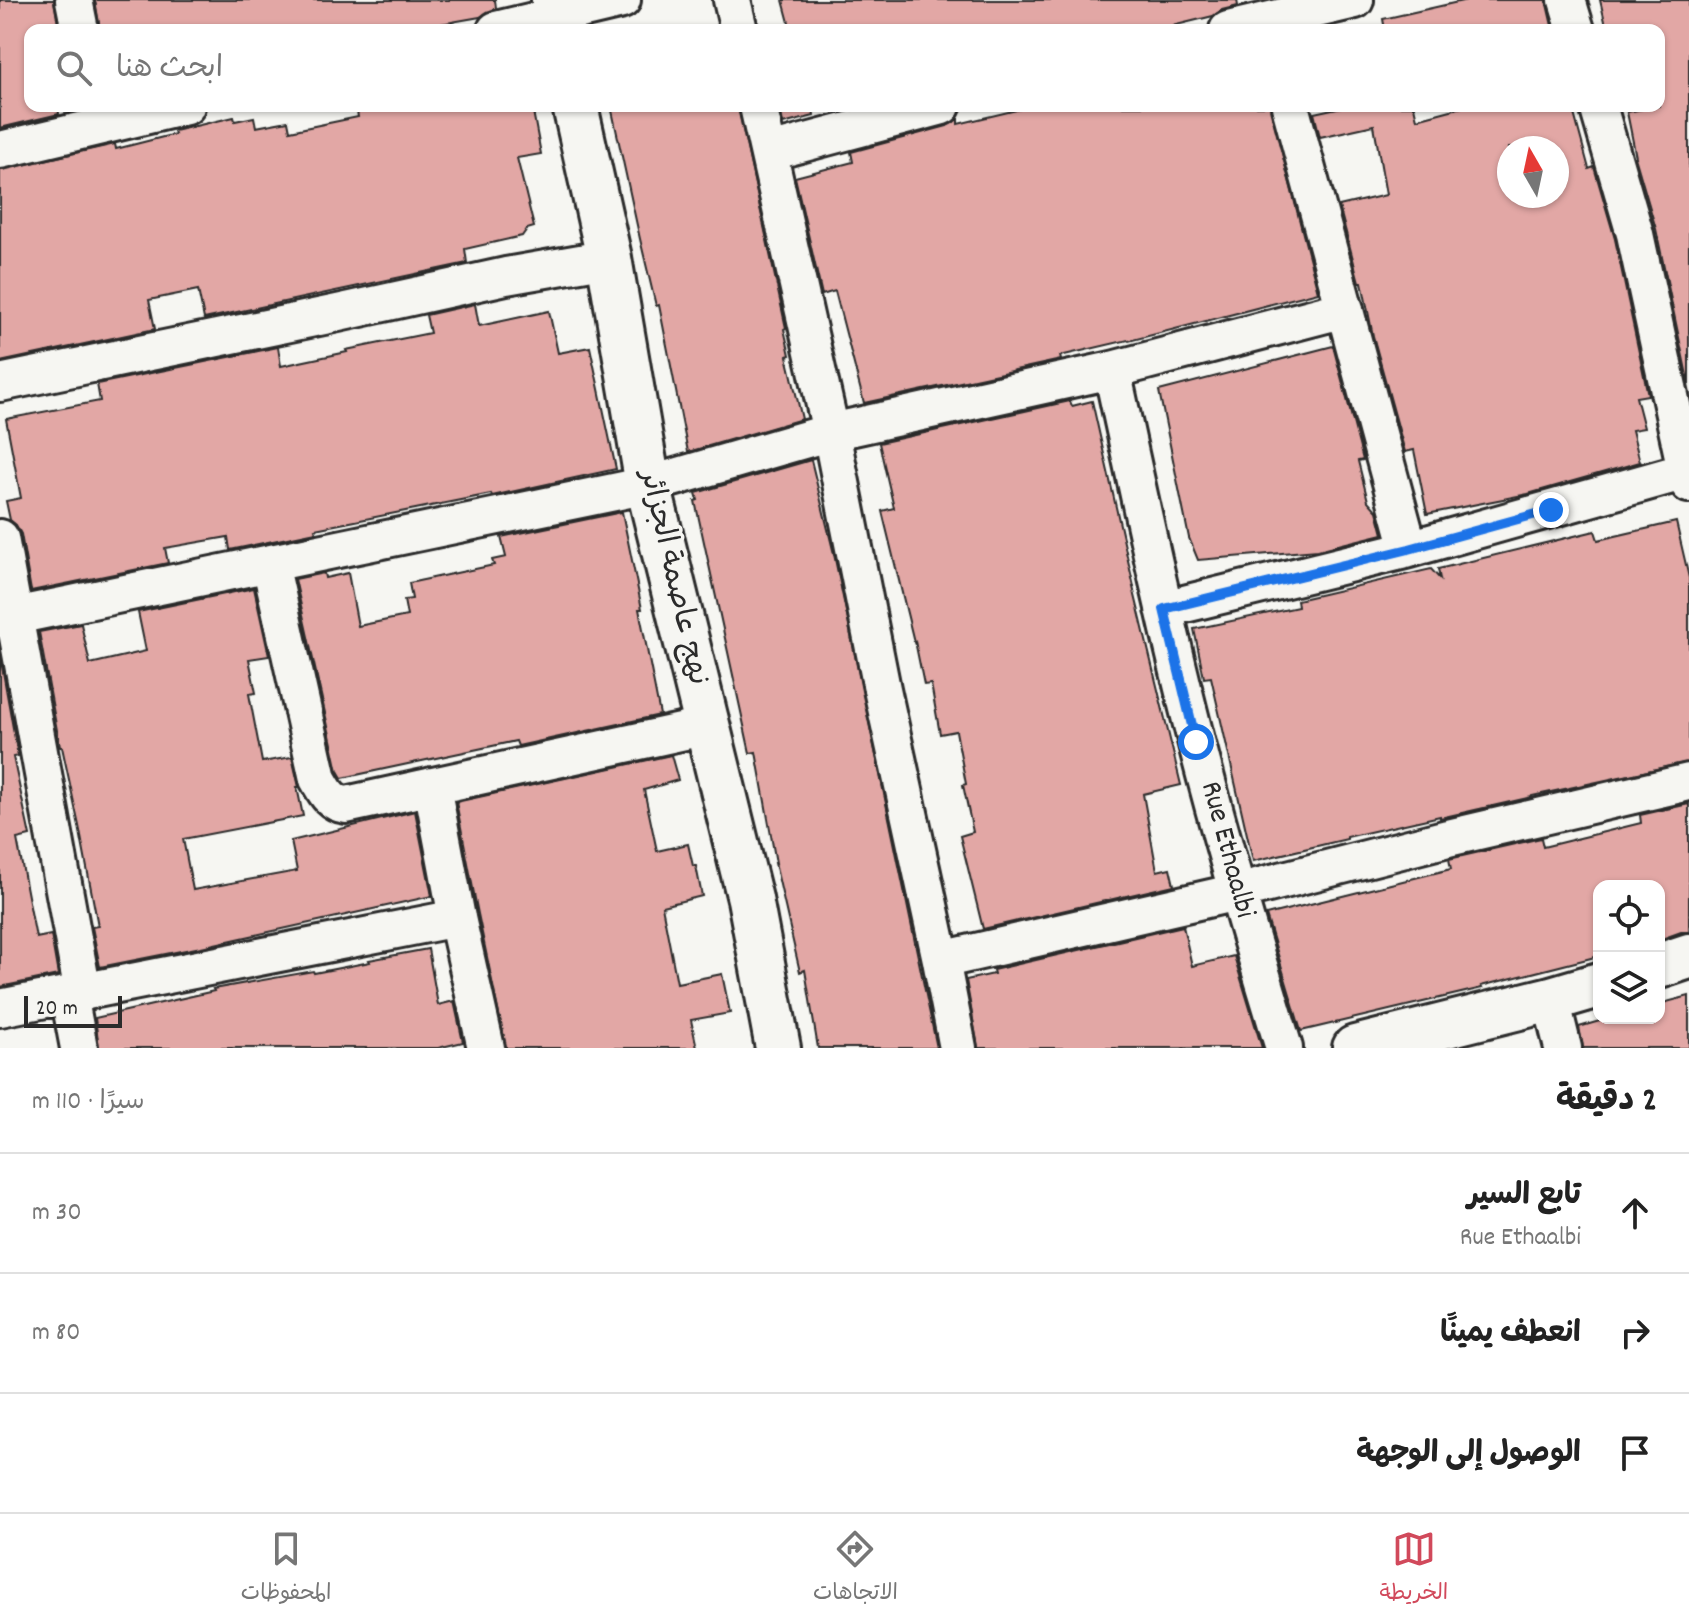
<!DOCTYPE html>
<html lang="ar">
<meta charset="utf-8">
<style>
body{margin:0;font-family:Dekko,"Playpen Sans Arabic",sans-serif;background:#f6f6f6;color:#222;direction:rtl}
.controls{position:absolute;right:24px;bottom:24px;display:grid;overflow:hidden;border-radius:16px;box-shadow:0 2px 6px #0004}
.controls button{width:72px;height:72px;display:grid;place-items:center;padding:0;border:0;border-bottom:2px solid #e0e0e0;background:#fff;color:#222;font:40px sans-serif}
.compass{position:absolute;left:1497px;top:136px;width:72px;height:72px;border-radius:50%;background:#fff;box-shadow:0 2px 6px #0004;rotate:351deg}
.scale{position:absolute;left:24px;bottom:20px;width:98px;box-sizing:border-box;padding-left:8px;border:4px solid #2b2b2b;border-top:0;font-size:22px;line-height:28px;white-space:nowrap;color:#2b2b2b;-webkit-text-stroke:6px #f6f6f2;paint-order:stroke}
.stop{position:absolute;width:24px;height:24px;margin:-18px;border:6px solid #1a73e8;border-radius:50%;background:#fff}
.stop.end{background:#1a73e8;border-color:#fff;box-shadow:0 2px 8px #0008}
.list{margin:0;padding:0;list-style:none}
h2{display:flex;justify-content:space-between;align-items:center;height:104px;margin:0;padding:0 32px;font-size:34px}
h2 small{font-size:26px;font-weight:400;color:#767676}
.list li{display:grid;grid-template-columns:52px 1fr auto;gap:24px;align-items:center;box-sizing:border-box;height:120px;padding:0 32px;border-top:2px solid #e0e0e0}
.list b{display:block;font-size:30px;white-space:nowrap}
.list p{margin:0;font-size:26px;white-space:nowrap;color:#767676}
.list em{font-size:26px;font-style:normal;color:#767676}
.icon{flex:none;width:44px;height:44px;fill:none;stroke:currentColor;stroke-width:2;stroke-linecap:round;stroke-linejoin:round}
.map{position:relative;flex:none;width:1689px;height:1048px;overflow:hidden;direction:ltr}
.search{position:absolute;background:#fff;box-shadow:0 2px 6px #0004;left:24px;right:24px;top:24px;height:88px;display:flex;align-items:center;gap:20px;box-sizing:border-box;padding:0 28px;border-radius:16px;color:#767676;font-size:30px}
.sheet{height:464px;background:#fff}
nav{display:flex;justify-content:space-around;align-items:center;box-sizing:border-box;height:112px;border-top:2px solid #e0e0e0;background:#fff;font-size:22px;color:#767676}
nav a{display:grid;justify-items:center;gap:4px}
nav .on{color:#d1495b}
.map>svg:first-child{display:block}
.building{fill:#e2a7a5;stroke:#2b2b2b;stroke-width:2;fill-rule:evenodd}
.lines{fill:none;stroke-linecap:round;stroke-linejoin:round}
.street-casing{stroke:#2b2b2b;stroke-width:42}
.secondary-casing{stroke:#2b2b2b;stroke-width:50}
.street{stroke:#f6f6f2;stroke-width:36}
.secondary{stroke:#f6f6f2;stroke-width:44}
.route{stroke:#1a73e8;stroke-width:10}
.labels{text-anchor:middle;dominant-baseline:central;stroke-width:7;stroke-linejoin:round;paint-order:stroke}
.street-label{font-size:30px;fill:#2b2b2b;stroke:#f6f6f2}
</style>
<div class="map">
<svg width="1689" height="1048" viewBox="0 0 1689 1048">
<rect width="100%" height="100%" fill="#f6f6f2"/>
<filter id="ink" filterUnits="userSpaceOnUse"><feTurbulence type="fractalNoise" baseFrequency=".0125" numOctaves="2"/><feDisplacementMap in="SourceGraphic" scale="16" xChannelSelector="R" yChannelSelector="G"/><feConvolveMatrix kernelMatrix="1 2 1 2 8 2 1 2 1" color-interpolation-filters="sRGB"/></filter>
<g filter="url(#ink)">
<path class="building" d="M0 0H54L59 30H30V106H58L59 114 0 128Z
M95 0H495L496 8 480 17 429 26 430 30H100Z
M783 0H1237L1238 6 1222 10 1213 16 1156 30H791Z
M1467 0H1546L1553 30H1385L1383 19Z
M1600 0H1689V385L1656 229 1635 157H1636L1627 112 1659 106V30H1607Z
M356 106H532L541 154 517 158 534 227 527 229 522 236 465 249 467 263 204 319 198 290 149 300 155 329 0 362V170L115 144 116 149 175 134 174 131 234 117 235 121 254 117 256 127 288 121 290 131 358 117Z
M611 106H738L786 328 784 329 790 355 787 356 802 419 688 452 659 305 656 306 640 239Z
M780 106H813L814 116 783 124Z
M1033 106H1270L1318 292 1129 341 1128 340 1060 356 1061 360 864 403 835 291 822 295 795 177 853 162 851 152 947 126 958 119V124Z
M1346 106H1414L1417 119 1466 106H1572L1589 169 1594 167 1615 239 1648 395 1636 397 1644 428 1632 430 1640 462 1528 494 1427 514 1414 450 1405 452 1373 336 1362 282H1359L1339 206 1386 195 1374 125 1320 137 1314 113ZM1509 148H1557V196H1509Z
M475 304 479 326 549 311 558 353 590 347 616 469 492 496 491 494 315 529 316 532 230 550 228 537 165 548 168 563 31 591 21 534 16 525 10 520 6 501 21 498 6 419 100 401 97 384 278 347 281 366 347 352 346 350 430 333 426 315Z
M1333 346 1363 460 1358 461 1368 501 1377 511 1383 534 1318 550 1198 560 1189 538 1159 391Z
M1070 401 1072 406 1092 401 1134 587H1133L1181 785 1143 794 1157 871 1170 868 1174 885 983 929 960 836 973 832 963 785 966 784 956 731 940 734 931 684 924 685 915 641 914 642 882 511 894 508 879 443Z
M811 460 834 554 937 1048H818L805 970 800 972 775 863H776L756 752 750 753 695 501 698 500 696 493Z
M622 512 642 609H639L660 715 518 746 516 741 342 778 338 771 295 579 324 573 325 578 348 573 358 626 407 616 404 600 412 599 409 583 494 565 492 560 506 557 501 537Z
M1676 522 1689 578V762L1532 796V797L1440 818V816L1347 837V839L1253 861 1211 677 1204 678 1194 629 1298 607 1297 600 1431 569 1440 579 1438 569 1595 531 1598 540Z
M254 588 269 656 249 659 256 693 249 694 262 762 292 757 299 787H297L303 816 183 839 193 890 297 871 291 841 415 811 432 896 201 947 100 967 92 927 98 926 79 826 62 747H60L39 632 81 624 90 664 146 651 138 612Z
M0 655 18 756 13 757 30 836 17 839 36 938 51 935 58 975 0 987Z
M671 755 678 780 644 790 657 851 688 844 693 866H696L702 896 662 906 677 983 722 974 730 1013 691 1020 697 1048H506L478 914 456 802Z
M1689 804V932H1681L1659 940V886H1599V956L1481 986 1482 988 1301 1031 1266 915 1451 869 1449 859 1541 838 1543 847 1641 823 1640 815Z
M1183 926 1192 966 1234 956 1262 1048H978L966 980 994 974 993 970Z
M428 949 438 1005 454 1001 463 1042 438 1048H99L95 1018 214 991 213 989 313 971 314 973 370 962 369 960Z
M1689 996V1048H1583L1579 1027 1610 1018H1659V1004Z"/>
<g class="lines">
<defs>
<path id="street" d="M74 0 80 30
M732 0 739 30
M1567 0 1576 30
M496 30 622 0
M1228 30 1355 0
M758 106 831 432 882 689 941 960 958 1048
M1290 106 1409 549
M1598 106 1635 234 1689 484
M0 150 186 106
M770 152 942 106
M1112 370C1139 495 1165 620 1197 744 1223 846 1253 947 1284 1048
M0 383 338 313 506 276 609 258
M0 538 83 993
M270 563 318 779C325 791 330 803 346 805L708 726
M1164 609 1409 549 1686 471
M0 619 648 485 831 432 1112 370 1345 309
M432 786 457 918 486 1048
M941 960 1237 892 1448 838 1689 782
M69 995 79 1048
M1551 999 1563 1048
M0 1008 457 918"/>
<path id="secondary" d="M554 0 561 30
M575 106 609 258 648 485 750 899 778 1048
M1659 966 1689 956
M1355 1048 1551 999 1599 985"/>
</defs>
<use href="#street" class="street-casing"/>
<use href="#secondary" class="secondary-casing"/>
<use href="#street" class="street"/>
<use href="#secondary" class="secondary"/>
</g>
</g>
<g class="lines" filter="url(#ink)">
<path class="route" d="M1196 742 1164 609 1409 549 1551 510"/>
</g>
<g class="labels">
<g class="street-label">
<text transform="translate(672 578) rotate(77)">نهج عاصمة الجزائر</text>
<text transform="translate(1226 850) rotate(75)">Rue Ethaalbi</text>
</g>
</g>
</svg>
<div class="controls">
<button><svg class="icon" aria-label="locate" viewBox="0 0 24 24"><circle cx="12" cy="12" r="6"/><path d="M12 2v4M12 18v4M2 12h4M18 12h4"/></svg></button>
<button><svg class="icon" aria-label="layers" viewBox="0 0 24 24"><path d="M12 4l9 5-9 5-9-5zM3 14l9 5 9-5"/></svg></button>
</div>
<svg class="compass" viewBox="-18 -18 36 36"><path d="M0-13l5 13h-10z" fill="#e53935"/><path d="M0 13l5-13h-10z" fill="#767676"/></svg>
<div class="scale">20 m</div>
<div class="stop" style="left:1196px;top:742px"></div>
<div class="stop end" style="left:1551px;top:510px"></div>
<div class="search"><svg class="icon" aria-label="search" viewBox="0 0 24 24"><circle cx="10" cy="10" r="6"/><path d="M15 15l6 6"/></svg>ابحث هنا</div>
</div>
<section class="sheet">
<h2>2 دقيقة<small>سيرًا · 110 m</small></h2>
<ul class="list">
<li><svg class="icon" aria-label="ahead" viewBox="0 0 24 24"><path d="M12 20V5M6 11l6-6 6 6"/></svg><div><b>تابع السير</b><p>Rue Ethaalbi</p></div><em>30 m</em></li>
<li><svg class="icon" aria-label="right" viewBox="0 0 24 24"><path d="M7 20v-9h11M14 6l5 5-5 5"/></svg><div><b>انعطف يمينًا</b></div><em>80 m</em></li>
<li><svg class="icon" aria-label="arrive" viewBox="0 0 24 24"><path d="M6 21V4h12l-3 4 3 4H6"/></svg><div><b>الوصول إلى الوجهة</b></div></li>
</ul>
</section>
<nav>
<a class="on"><svg class="icon" aria-label="map" viewBox="0 0 24 24"><path d="M3 6l6-2 6 2 6-2v14l-6 2-6-2-6 2zM9 4v14M15 6v14"/></svg>الخريطة</a>
<a><svg class="icon" aria-label="directions" viewBox="0 0 24 24"><path d="M12 3l9 9-9 9-9-9zM9 14v-3h6M13 9l2 2-2 2"/></svg>الاتجاهات</a>
<a><svg class="icon" aria-label="saved" viewBox="0 0 24 24"><path d="M7 4h10v16l-5-4-5 4z"/></svg>المحفوظات</a>
</nav>
